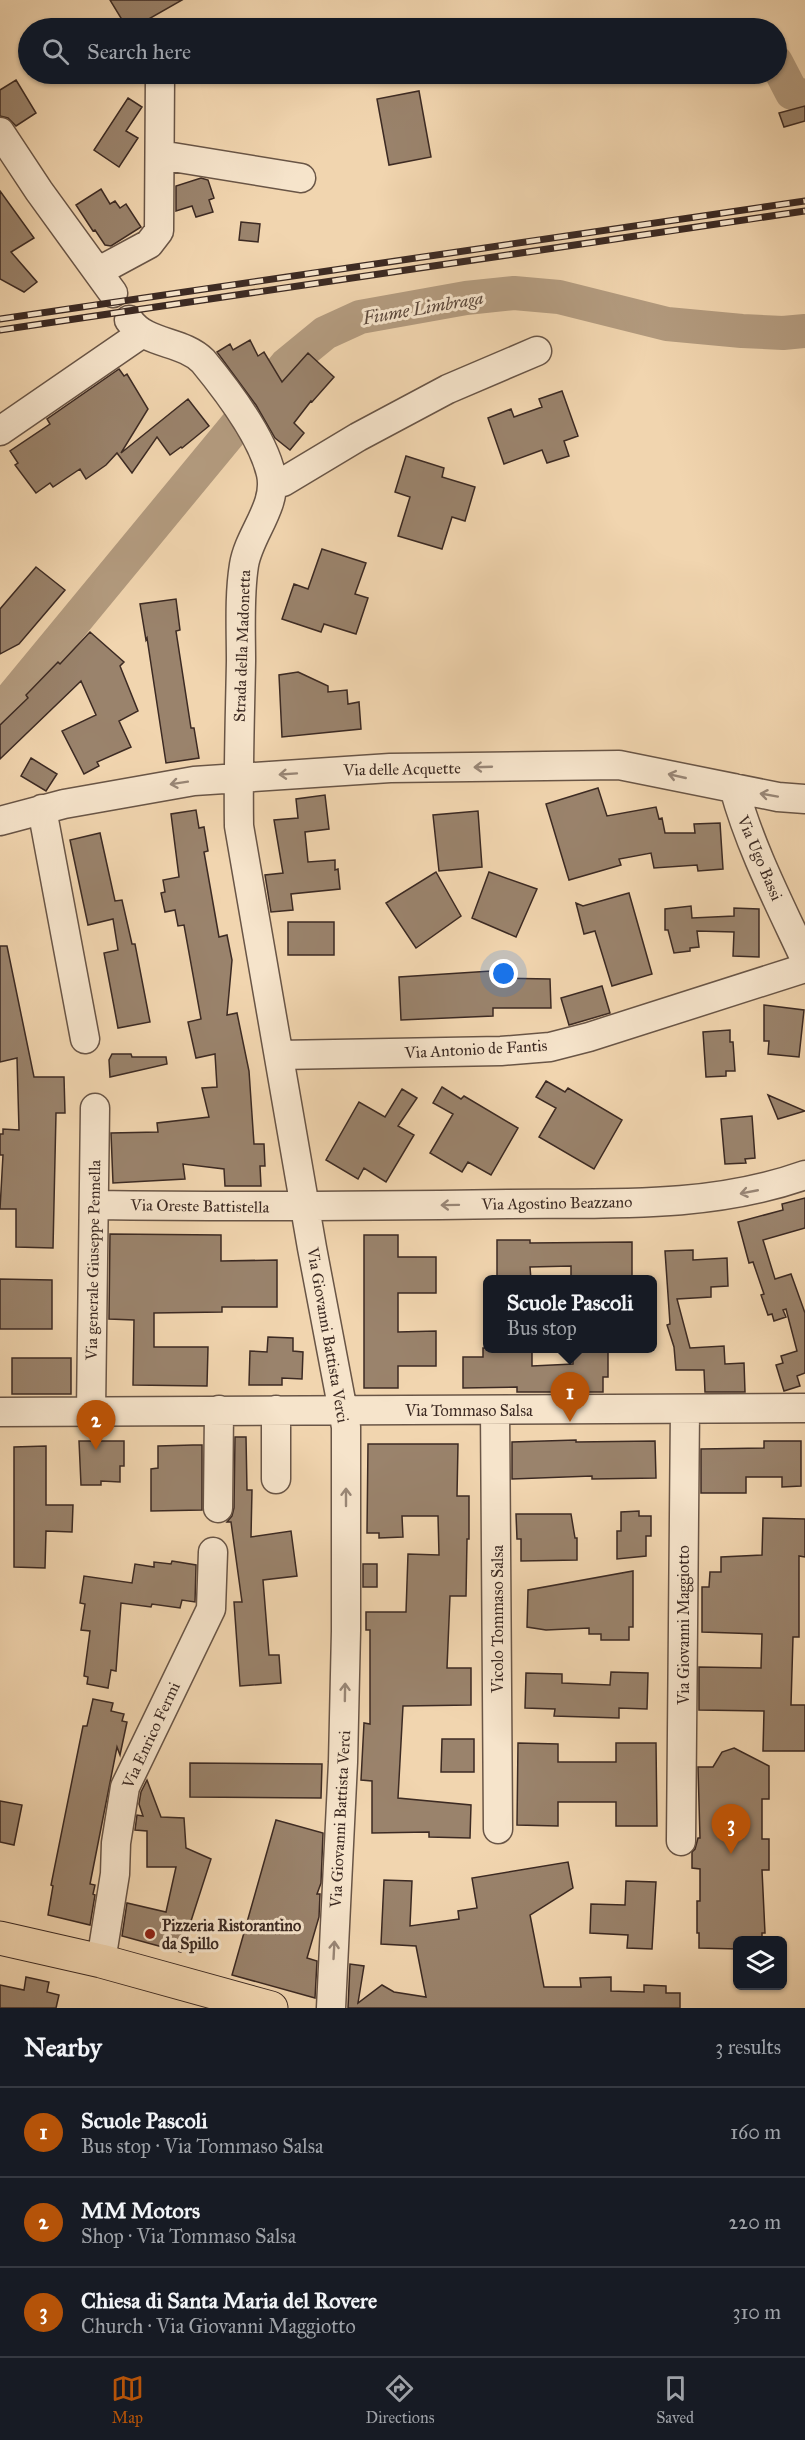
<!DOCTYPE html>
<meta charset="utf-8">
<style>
body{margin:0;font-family:"IM FELL Great Primer",serif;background:#242831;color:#f1f3f6}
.controls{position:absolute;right:18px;bottom:18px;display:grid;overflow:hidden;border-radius:9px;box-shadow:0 2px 4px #0004}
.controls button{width:54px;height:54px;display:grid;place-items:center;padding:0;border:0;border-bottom:2px solid #363941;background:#171b24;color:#f1f3f6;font:30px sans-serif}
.you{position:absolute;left:504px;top:974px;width:21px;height:21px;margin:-15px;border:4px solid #fff;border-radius:50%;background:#1a73e8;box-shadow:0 0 0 9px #1a73e833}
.badge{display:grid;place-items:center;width:39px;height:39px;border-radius:50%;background:#b45309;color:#fff;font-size:20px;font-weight:700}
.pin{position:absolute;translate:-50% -50px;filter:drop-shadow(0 2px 3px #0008)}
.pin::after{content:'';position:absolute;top:32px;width:21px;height:18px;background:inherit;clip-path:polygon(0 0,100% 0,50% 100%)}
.popup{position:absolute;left:483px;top:1275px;width:174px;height:78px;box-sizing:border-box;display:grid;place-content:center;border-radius:9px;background:#171b24;filter:drop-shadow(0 2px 4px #0005);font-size:20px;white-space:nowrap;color:#9ea1a6}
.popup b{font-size:22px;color:#f1f3f6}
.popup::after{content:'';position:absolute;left:50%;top:100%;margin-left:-12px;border:12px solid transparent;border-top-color:#171b24}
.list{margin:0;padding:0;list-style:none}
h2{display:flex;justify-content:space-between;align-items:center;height:78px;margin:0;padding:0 24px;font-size:26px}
h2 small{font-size:20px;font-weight:400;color:#9ea1a6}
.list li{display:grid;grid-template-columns:39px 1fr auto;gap:18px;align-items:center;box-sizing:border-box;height:90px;padding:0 24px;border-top:2px solid #363941}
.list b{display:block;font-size:22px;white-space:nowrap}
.list p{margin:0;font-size:20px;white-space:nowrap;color:#9ea1a6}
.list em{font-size:20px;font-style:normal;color:#9ea1a6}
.icon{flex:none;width:33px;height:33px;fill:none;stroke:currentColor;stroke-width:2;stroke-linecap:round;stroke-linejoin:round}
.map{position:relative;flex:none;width:805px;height:2008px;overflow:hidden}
.search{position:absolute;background:#171b24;box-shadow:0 2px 4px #0004;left:18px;right:18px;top:18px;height:66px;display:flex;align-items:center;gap:15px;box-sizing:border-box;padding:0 21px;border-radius:33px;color:#9ea1a6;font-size:22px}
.sheet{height:348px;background:#171b24}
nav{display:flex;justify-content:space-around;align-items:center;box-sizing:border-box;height:84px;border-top:2px solid #363941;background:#171b24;font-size:16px;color:#9ea1a6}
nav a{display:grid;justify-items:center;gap:3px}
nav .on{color:#b45309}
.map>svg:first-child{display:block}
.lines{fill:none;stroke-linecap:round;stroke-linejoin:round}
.river{stroke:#b39b7f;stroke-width:34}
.building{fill:#9a836c;stroke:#3c2a23;stroke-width:1.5}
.minor-casing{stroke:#695546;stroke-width:31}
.major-casing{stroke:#3c2a23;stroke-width:35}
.minor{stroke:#f6e4cb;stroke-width:28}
.major{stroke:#f1d5af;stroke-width:33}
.rail-casing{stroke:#3c2a23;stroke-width:7}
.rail{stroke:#f6e4cb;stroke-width:4.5;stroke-dasharray:14;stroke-linecap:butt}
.oneway{stroke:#998777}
.poi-dot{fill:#8f2418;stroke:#f6e4cb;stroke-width:2}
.labels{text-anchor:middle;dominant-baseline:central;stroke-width:6;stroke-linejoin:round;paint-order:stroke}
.street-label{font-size:16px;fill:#3c2a23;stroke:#f6e4cb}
.poi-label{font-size:16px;font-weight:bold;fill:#3c2a23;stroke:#f6e4cb;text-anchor:start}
.water-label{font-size:18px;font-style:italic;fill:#5a463a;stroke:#f6e4cb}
</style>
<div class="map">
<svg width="805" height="2008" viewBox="0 0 805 2008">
<rect width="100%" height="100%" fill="#f1d5af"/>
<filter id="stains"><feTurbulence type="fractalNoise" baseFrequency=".00333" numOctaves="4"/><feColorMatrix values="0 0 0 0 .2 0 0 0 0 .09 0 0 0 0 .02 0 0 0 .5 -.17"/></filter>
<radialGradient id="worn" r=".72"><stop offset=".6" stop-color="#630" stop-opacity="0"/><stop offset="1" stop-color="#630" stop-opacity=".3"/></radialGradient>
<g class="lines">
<path class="river" d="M776 62 792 93 805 96
M0 712 286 365 325 333 360 317 466 298 514 293 559 297 667 324 742 331 783 333 805 331"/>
</g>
<path class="building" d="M110 0H182L133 28H127Z
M16 80 36 113 16 126 8 118 0 116V90Z
M419 91 431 157 389 165 377 99Z
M128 98 142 107 126 131 138 138 119 167 94 150Z
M805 106V121L784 127 779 113Z
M201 178 208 180 214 198 209 200 213 212 196 217 192 206 176 211V186Z
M101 189 110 204 115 201 120 208 126 204 141 227 111 246 105 245 95 230 93 231 76 205Z
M0 191 34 238 11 252 37 282 24 292 0 279Z
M241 222 260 224 258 242 239 240Z
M250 340 258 356 264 352 282 382 308 353 334 377 312 402 311 401 294 423 304 433 290 450 275 438 256 405 217 352 230 344 233 350Z
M119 369 124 376 127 374 148 409 121 453 188 399 209 426 182 448 181 447 170 455 157 437 132 473 117 453 106 465 86 479 80 469 53 487 50 483 36 493 15 465 18 463 10 451 50 424 47 419Z
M562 391 578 436 564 441 569 456 547 463 542 450 504 464 488 418 511 409 514 417 542 407 539 399Z
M406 456 444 468 442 477 475 487 465 521 452 517 442 549 398 536 410 497 395 492Z
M322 549 366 563 355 594 368 598 356 634 324 624 321 632 282 619 294 584 308 589Z
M36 567 65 590 19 644 0 654V609Z
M176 599 180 630 176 631 191 728H194L199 758 166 763 147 638 146 640 140 604Z
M90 632 124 662 120 666 138 711 119 721 131 747 97 762 99 766 84 774 62 731 96 715 81 681 0 759V725L28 698 26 695 58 662 60 664Z
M298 672 328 686V692L347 690 348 704 359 702 361 729 282 737 279 675Z
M31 758 57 774 46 791 21 776Z
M598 788 607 816 656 807 659 819 662 818 665 833H695L694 824 720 823 723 869 698 871 697 865 654 868 651 853 619 859 621 865 569 880 546 804Z
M325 795 329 829 305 832 308 862 335 860V870L338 869 340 889 291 894 293 910 271 912 265 875 283 873 274 820 298 818 296 799Z
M196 810 199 828 204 827 208 851 204 852 219 937 227 935 232 960 227 1015 237 1013 249 1071 254 1144H264L265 1166H260L261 1186H225L224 1169 183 1164 185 1179 113 1183 111 1133 158 1132 157 1123 209 1117 202 1088 217 1087 215 1054 196 1058 188 1022 201 1019 184 925 178 926 175 910 165 912 161 893 165 892 163 880 179 877 171 814Z
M478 811 482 867 439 871 433 815Z
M100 833 115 901 122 900 132 944H135L150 1022 118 1028 104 953 118 950 113 919 88 925 70 840Z
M436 872 461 916 416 948 386 903Z
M489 872 537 889 516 937 472 918Z
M629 893 652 974 612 986 595 931 584 934 576 903 583 906Z
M691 906 692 918 734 916V908L759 909V957L733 956 734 932 697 931 699 947 690 948V951L674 953 668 930H665V909Z
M288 922H334V955H288Z
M0 946H7L34 1077H64L65 1113H56L53 1248 16 1247V1209H0L3 1155H0V1134H3V1129L19 1130 17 1058 0 1062Z
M491 971V978L550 979 551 1008H493V1016L401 1020 399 977Z
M602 986 610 1013 569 1025 561 998Z
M764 1005 804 1010 799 1057 768 1054 769 1041H764Z
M730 1030V1042H733L735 1071H726V1076L706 1077 703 1032Z
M112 1054H131L132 1057H166L167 1064 110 1077 109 1060Z
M546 1081 565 1092 568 1088 622 1120 594 1169 539 1137 556 1108 536 1097Z
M442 1087 461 1099 464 1096 518 1128 491 1175 468 1162 462 1172 430 1153 453 1114 433 1103Z
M402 1089 417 1098 398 1126 414 1135 386 1182 364 1168 358 1179 326 1160 359 1102 385 1117Z
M768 1095 805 1111 778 1119Z
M752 1116 755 1158 745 1159 746 1163 725 1164 721 1119Z
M805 1198V1228L763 1240 775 1279 791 1274 805 1313V1373L797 1376 800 1386 784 1391 776 1365 783 1363 781 1356 797 1351 786 1309 783 1310 786 1317 774 1321 772 1314 768 1315 761 1295 764 1294 753 1262 749 1263 738 1222 783 1210 782 1204Z
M110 1234 221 1235V1261L277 1260V1307H222V1312L154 1313V1347H208L207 1386 133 1385 134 1320 109 1319Z
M364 1235H398V1257H436V1293H398V1332L436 1331V1366H398V1388H364Z
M497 1240H530V1243L632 1242V1280H571V1266L530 1267 531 1280H497Z
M693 1250V1260L727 1258 728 1286 711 1287V1297L677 1299 690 1348 724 1346 725 1364 744 1363 745 1392H705L704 1370H676L674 1347 667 1325 670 1324 665 1251Z
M0 1279 52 1280V1329H0Z
M268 1337 293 1338V1351L303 1352 302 1379 282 1378V1385H249L250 1351 267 1352Z
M483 1348H532V1366L573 1364V1348H608V1377H603V1392H517V1387L463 1388V1357H483Z
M12 1358H71V1394H12Z
M235 1437H246L247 1490H252L251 1537 291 1531 297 1576 263 1580 269 1655H279L281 1683 240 1686 234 1602H242L231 1522H227L232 1516 234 1508Z
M576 1440V1442L655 1441 656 1478 592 1479V1476L512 1479V1442Z
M79 1441H124V1466H120V1482L101 1481V1485H81Z
M764 1441H801V1486L782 1487V1477H746V1493H701V1449L764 1448Z
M368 1444H458L457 1496H469V1539H467L466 1596H450L447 1668H471V1705L403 1706 398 1798 471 1805 470 1838 429 1837V1832L372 1833V1781L361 1780 364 1723 370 1724V1630H366V1612H406L408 1554 439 1555 438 1516H402L403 1537 379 1538V1533H367Z
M193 1445H202V1510L151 1511V1469L158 1468V1446Z
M46 1446V1505H73L72 1532 46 1531 45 1568 14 1567V1447Z
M639 1511V1516H651V1536H646V1556L617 1559V1531H621V1512Z
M516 1514H571L575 1538H577V1560L521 1561V1539H517Z
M763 1518 805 1519V1557L799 1556V1637H793L791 1705H805V1751H763L764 1711 699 1710V1667L761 1668 762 1634 702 1632V1587H709L710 1572H721V1557L762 1555Z
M172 1561 196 1565 195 1602 182 1600 180 1608 152 1604 151 1607 121 1603 116 1671 111 1670 108 1688 87 1684 88 1677 84 1676 90 1631 81 1630 85 1604 80 1603 84 1576 132 1583 135 1564 154 1567V1562L171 1564Z
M363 1564H377V1587H363Z
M633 1571V1627H629V1640H601V1634H589V1628L546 1630 527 1627 528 1590Z
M611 1672 648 1673 647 1709 619 1708V1718L554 1716 555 1709 525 1708 526 1673 562 1674V1683L610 1685Z
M93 1699 113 1703 111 1711 124 1714 122 1721 127 1722 120 1755 117 1747 90 1884 95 1885 93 1894 95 1895 90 1925 48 1915 53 1886 51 1885 83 1726H87Z
M442 1739H474V1772H441Z
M518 1743 558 1744V1762H616V1743H656L657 1826H616V1802H558V1826L517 1825Z
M734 1748 769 1766V1799H762V1839H769V1870H762L765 1933H762V1941H738V1949L699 1948V1933H697V1901H700V1869L692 1868V1852L695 1849 698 1838H700L698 1767H713L722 1752Z
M190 1763 322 1764 321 1798 190 1797Z
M147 1780 161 1817 184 1818 186 1848 211 1859 181 1952 122 1936 127 1903 166 1912 176 1867H147V1831L135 1830 137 1815 143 1816 139 1804 141 1792Z
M0 1801 22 1805 14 1845 0 1842Z
M276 1820 323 1833 321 1883 317 1894H320L319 1917 307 1958 317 1961 315 1998 232 1975Z
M568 1862 573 1888 530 1915 544 1987H581L580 1978 611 1977V1991L644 1992V1985L666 1986V1993H680V2008H348L350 1964 364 1966 358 2003 382 1985 394 1992 426 1997 416 1946 381 1944 384 1880 412 1881 410 1926 459 1919 458 1911 477 1908 472 1878Z
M626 1881 656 1882 652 1949 627 1948 628 1935 590 1933 591 1904 625 1905Z
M26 1977 49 1982 47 1992 59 1995 56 2008H0V1985L24 1990Z"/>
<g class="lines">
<defs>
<path id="minor" d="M0 132 39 191 113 293
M160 155 301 178
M99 271 149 244 159 231 160 74
M129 320C146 345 182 340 203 361 226 389 263 438 271 474 278 506 249 534 244 565 239 596 241 629 241 661 240 716 238 771 239 826L312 1248 346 1427V1631L343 1762 331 2008
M0 431 141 334
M272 484 283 482 358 437 448 389 537 351
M734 788C750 847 779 903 805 959
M42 809 85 1039
M0 821 64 804 194 781 390 768 619 765 778 797 805 799
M279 1055 501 1051 550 1047 589 1037 805 968
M95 1205C233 1207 370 1206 508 1204 608 1203 710 1209 805 1175
M276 1410V1479
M495 1410 498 1829
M91 1411 95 1108
M0 1412 805 1408
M218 1508 219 1410
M681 1841 685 1409
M101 1961 115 1874 116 1843 125 1787 211 1609 213 1552"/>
<path id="major" d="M0 1938 101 1961 271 2008"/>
</defs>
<use href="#minor" class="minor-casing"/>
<use href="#major" class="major-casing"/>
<use href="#minor" class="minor"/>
<use href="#major" class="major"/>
<defs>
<path id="rail" d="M0 319 805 201
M0 330 805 211"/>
</defs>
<use href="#rail" class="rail-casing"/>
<use href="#rail" class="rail"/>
</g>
<defs><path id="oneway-shaft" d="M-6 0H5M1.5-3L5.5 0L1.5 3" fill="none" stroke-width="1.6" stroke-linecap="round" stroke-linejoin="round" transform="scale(1.5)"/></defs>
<g class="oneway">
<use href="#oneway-shaft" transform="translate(483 767) rotate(178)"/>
<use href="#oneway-shaft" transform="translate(288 774) rotate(176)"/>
<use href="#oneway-shaft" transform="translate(677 776) rotate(-167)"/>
<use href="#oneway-shaft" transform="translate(179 783) rotate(171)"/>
<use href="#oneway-shaft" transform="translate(769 795) rotate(-170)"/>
<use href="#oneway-shaft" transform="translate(749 1192) rotate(169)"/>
<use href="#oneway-shaft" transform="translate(450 1205) rotate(179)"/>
<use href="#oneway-shaft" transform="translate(346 1497) rotate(-90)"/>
<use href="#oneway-shaft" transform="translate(345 1692) rotate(-89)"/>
<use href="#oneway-shaft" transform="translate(334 1950) rotate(-87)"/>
</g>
<circle class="poi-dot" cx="150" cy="1934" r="6"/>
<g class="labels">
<g class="street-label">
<text transform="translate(242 646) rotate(-88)">Strada della Madonetta</text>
<text transform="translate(402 769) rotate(-1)">Via delle Acquette</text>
<text transform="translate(760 858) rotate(67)">Via Ugo Bassi</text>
<text transform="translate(476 1049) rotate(-3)">Via Antonio de Fantis</text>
<text transform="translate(557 1203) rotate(-1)">Via Agostino Beazzano</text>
<text transform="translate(200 1206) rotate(1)">Via Oreste Battistella</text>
<text transform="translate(93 1260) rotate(-89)">Via generale Giuseppe Pennella</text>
<text transform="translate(328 1335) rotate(80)">Via Giovanni Battista Verci</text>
<text x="469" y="1410">Via Tommaso Salsa</text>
<text transform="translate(497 1619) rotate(-90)">Vicolo Tommaso Salsa</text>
<text transform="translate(683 1625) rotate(-90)">Via Giovanni Maggiotto</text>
<text transform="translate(151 1735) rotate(-65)">Via Enrico Fermi</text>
<text transform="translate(340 1819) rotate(-87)">Via Giovanni Battista Verci</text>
</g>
<g class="poi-label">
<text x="162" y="1925">Pizzeria Ristorantino<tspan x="162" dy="18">da Spillo</tspan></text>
</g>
<g class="water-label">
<text transform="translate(423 308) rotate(-10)">Fiume Limbraga</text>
</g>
</g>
<rect width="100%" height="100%" filter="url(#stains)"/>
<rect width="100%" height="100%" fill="url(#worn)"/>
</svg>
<div class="controls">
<button><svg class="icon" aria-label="layers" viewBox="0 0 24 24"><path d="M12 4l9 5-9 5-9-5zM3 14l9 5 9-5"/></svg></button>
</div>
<div class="you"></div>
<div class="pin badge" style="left:570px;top:1422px">1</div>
<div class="popup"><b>Scuole Pascoli</b>Bus stop</div>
<div class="pin badge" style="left:96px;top:1450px">2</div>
<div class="pin badge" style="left:731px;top:1854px">3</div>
<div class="search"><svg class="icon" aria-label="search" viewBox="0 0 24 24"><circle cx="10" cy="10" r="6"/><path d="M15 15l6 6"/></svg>Search here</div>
</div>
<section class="sheet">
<h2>Nearby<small>3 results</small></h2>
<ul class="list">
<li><span class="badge">1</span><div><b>Scuole Pascoli</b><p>Bus stop · Via Tommaso Salsa</p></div><em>160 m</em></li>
<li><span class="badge">2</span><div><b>MM Motors</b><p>Shop · Via Tommaso Salsa</p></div><em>220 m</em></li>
<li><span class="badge">3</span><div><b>Chiesa di Santa Maria del Rovere</b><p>Church · Via Giovanni Maggiotto</p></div><em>310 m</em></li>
</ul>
</section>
<nav>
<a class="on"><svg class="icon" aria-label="map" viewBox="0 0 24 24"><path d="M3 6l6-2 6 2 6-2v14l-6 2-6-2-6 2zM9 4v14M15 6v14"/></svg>Map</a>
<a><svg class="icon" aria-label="directions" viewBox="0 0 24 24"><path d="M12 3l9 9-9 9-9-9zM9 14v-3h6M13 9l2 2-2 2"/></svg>Directions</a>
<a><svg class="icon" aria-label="saved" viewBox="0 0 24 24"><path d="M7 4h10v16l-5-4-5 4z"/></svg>Saved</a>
</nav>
